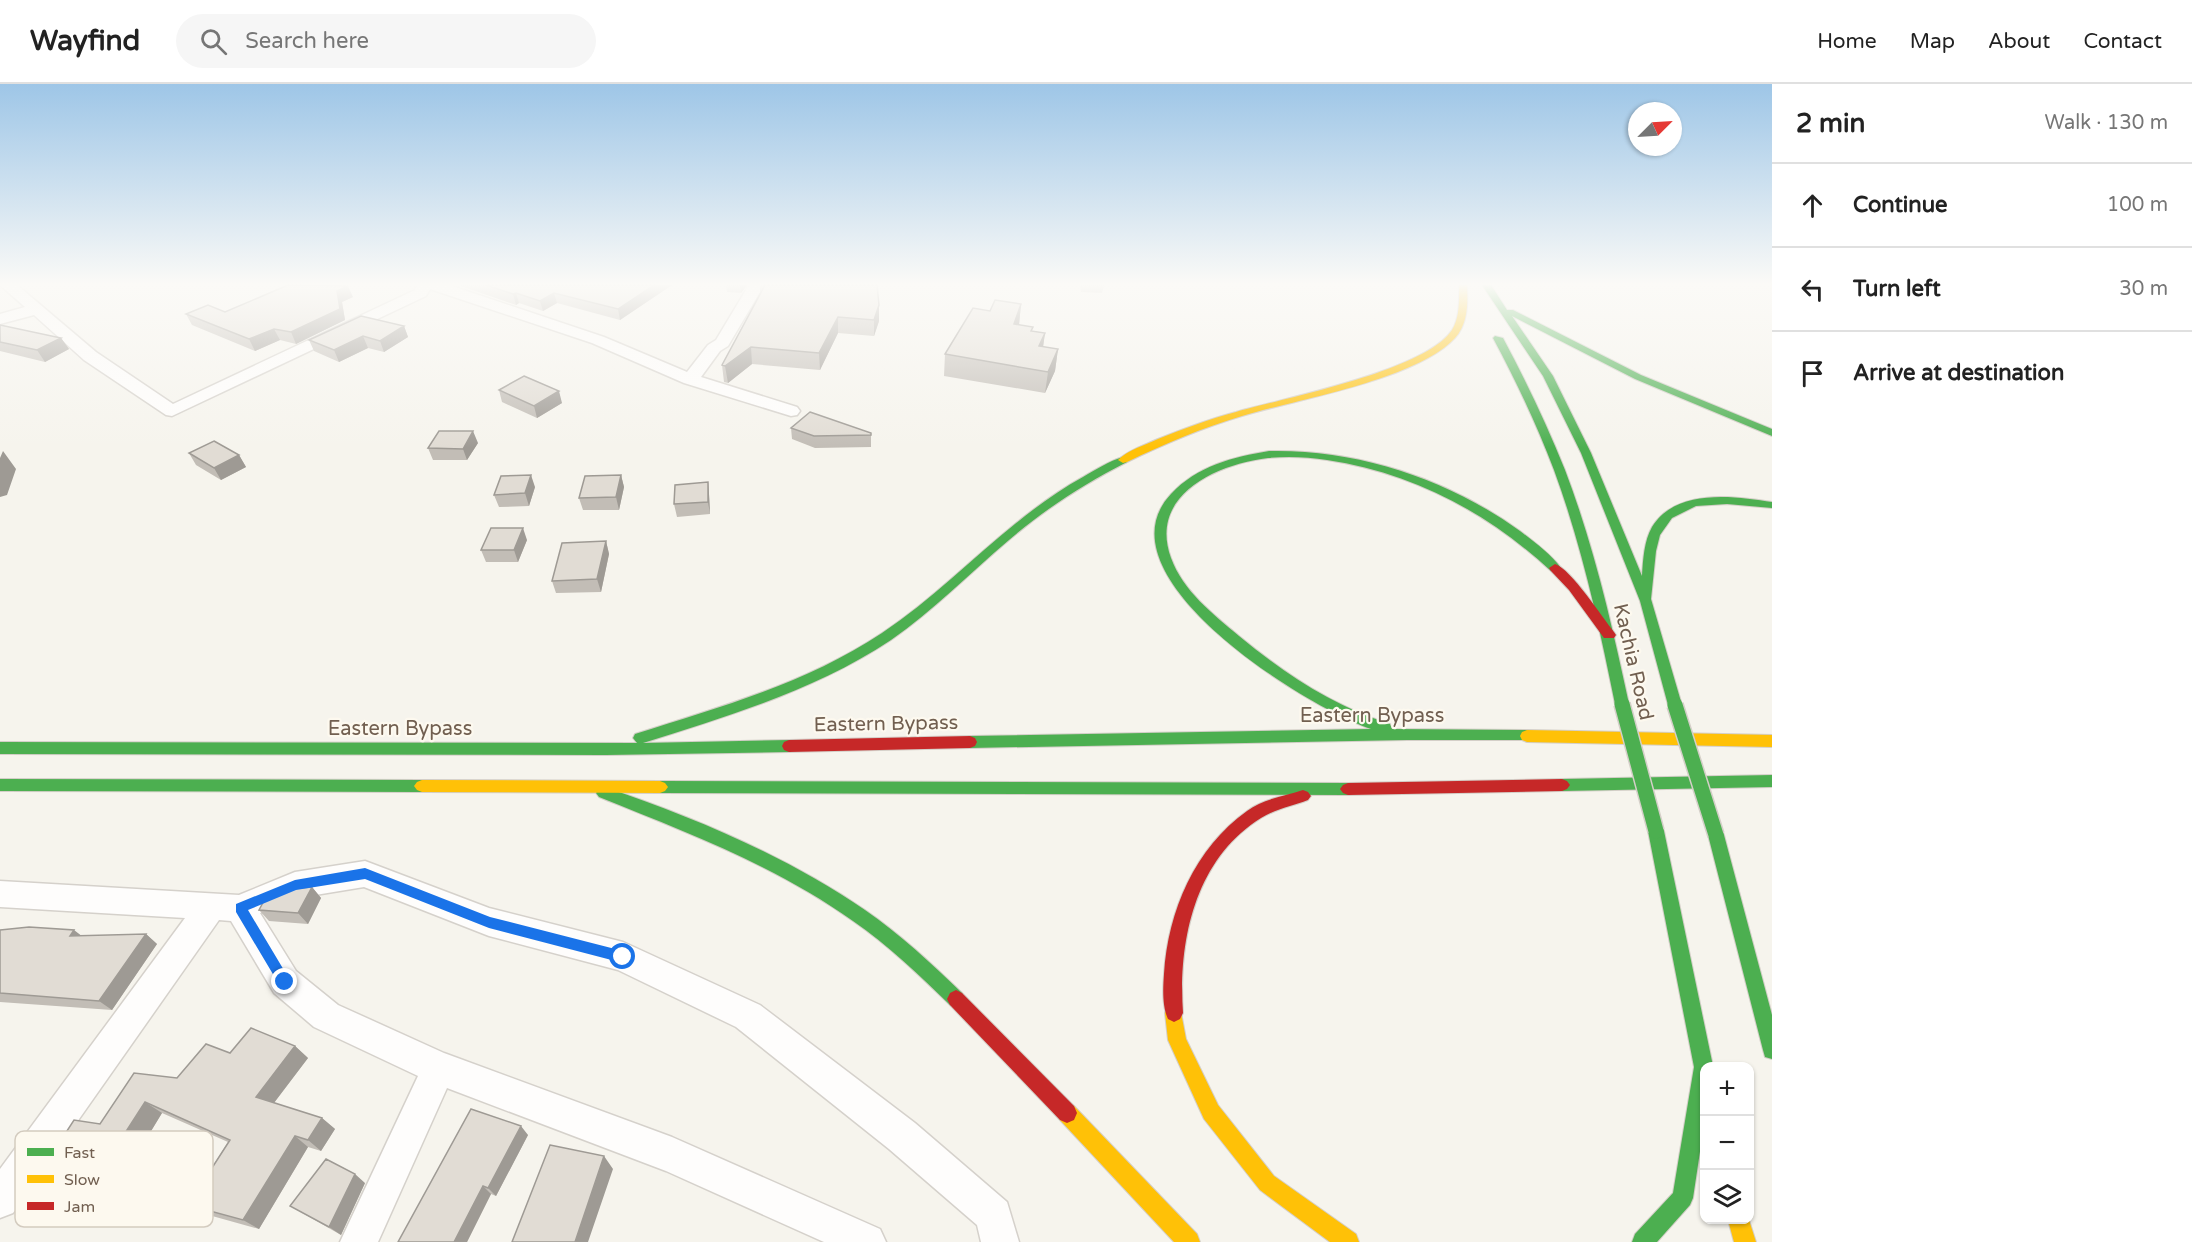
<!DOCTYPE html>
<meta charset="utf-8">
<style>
body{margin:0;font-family:"Varela Round",sans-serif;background:#f6f6f6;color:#222}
.controls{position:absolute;right:18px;bottom:18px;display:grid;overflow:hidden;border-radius:12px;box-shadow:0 2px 4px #0004}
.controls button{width:54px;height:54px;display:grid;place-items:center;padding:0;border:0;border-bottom:2px solid #e0e0e0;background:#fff;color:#222;font:30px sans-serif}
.compass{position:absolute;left:1628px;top:18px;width:54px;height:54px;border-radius:50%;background:#fff;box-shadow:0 2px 4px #0004;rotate:66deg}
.stop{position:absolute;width:18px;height:18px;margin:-14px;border:4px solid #1a73e8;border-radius:50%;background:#fff}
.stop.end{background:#1a73e8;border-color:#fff;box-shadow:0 2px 6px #0008}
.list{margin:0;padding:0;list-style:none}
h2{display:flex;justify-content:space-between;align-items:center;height:78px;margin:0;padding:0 24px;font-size:26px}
h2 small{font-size:20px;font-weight:400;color:#767676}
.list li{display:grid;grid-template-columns:39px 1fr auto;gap:18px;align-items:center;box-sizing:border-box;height:84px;padding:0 24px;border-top:2px solid #e0e0e0}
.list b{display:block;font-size:22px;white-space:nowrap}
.list em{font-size:20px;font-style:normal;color:#767676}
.icon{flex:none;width:33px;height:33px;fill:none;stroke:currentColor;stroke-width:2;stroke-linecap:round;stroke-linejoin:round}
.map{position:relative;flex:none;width:1772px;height:1158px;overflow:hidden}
header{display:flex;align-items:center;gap:36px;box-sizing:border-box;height:84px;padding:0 30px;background:#fff;border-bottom:2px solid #e0e0e0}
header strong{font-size:28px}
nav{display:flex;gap:33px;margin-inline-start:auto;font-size:21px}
.search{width:420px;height:54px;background:#f6f6f6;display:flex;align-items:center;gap:15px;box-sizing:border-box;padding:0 21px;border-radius:33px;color:#767676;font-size:22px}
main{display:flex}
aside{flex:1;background:#fff}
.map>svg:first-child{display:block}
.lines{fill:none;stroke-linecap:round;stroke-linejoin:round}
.street-casing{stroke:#d5d1cb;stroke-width:3}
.fast-casing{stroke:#d4cfc8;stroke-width:2}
.slow-casing{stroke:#d4cfc8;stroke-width:2}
.jam-casing{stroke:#d4cfc8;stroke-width:2}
.street{fill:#fefdfc;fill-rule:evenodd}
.fast{fill:#4caf50;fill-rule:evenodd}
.slow{fill:#ffc107;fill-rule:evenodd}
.jam{fill:#c62828;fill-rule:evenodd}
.fast-bridge-casing{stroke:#d4cfc8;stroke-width:18;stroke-linecap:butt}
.fast-bridge{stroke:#4caf50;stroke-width:15}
.wall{fill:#c2bdb6}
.shaded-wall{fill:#9e9a94}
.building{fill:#e1dcd4;stroke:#9e9a94;stroke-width:1.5}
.route{fill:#1a73e8}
.labels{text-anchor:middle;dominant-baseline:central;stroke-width:4.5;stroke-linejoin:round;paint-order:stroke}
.street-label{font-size:20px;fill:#715f50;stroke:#fdf9ef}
.key{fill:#fdf9ef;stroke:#d3cbbf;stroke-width:1.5}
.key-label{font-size:16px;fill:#715f50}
</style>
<header>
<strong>Wayfind</strong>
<div class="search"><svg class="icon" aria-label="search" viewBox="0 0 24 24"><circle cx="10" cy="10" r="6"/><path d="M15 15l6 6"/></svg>Search here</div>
<nav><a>Home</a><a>Map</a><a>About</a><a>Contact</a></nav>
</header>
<main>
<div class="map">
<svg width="1772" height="1158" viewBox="0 0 1772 1158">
<rect width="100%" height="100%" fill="#f6f4ed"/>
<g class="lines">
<defs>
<path id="street" d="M0 201H17L96 268 173 320 415 206 417 201H449L604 253 687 288 708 261 716 256 749 201H764L728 262 720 267 701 293 797 323 800 327 797 331 791 332 684 299 592 259 430 205 426 212 172 332 166 331 84 276 34 231 0 240V230L25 223Z
M365 777 489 824 623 858 760 921 915 1039 1007 1118 1019 1158H981L977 1141 889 1065 736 943 618 886 489 852 364 803 297 814 260 829 296 887 338 921 444 969 672 1053 880 1145 886 1158H824L666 1087 447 1004 378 1158H340L418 992 314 943 274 909 231 837 219 836 13 1129 0 1134V1085L185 834 0 823V797L239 811 295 788Z"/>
<path id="fast" d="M1482 201H1491L1507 226H1513L1641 291 1772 345V352L1635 295 1512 232 1553 292 1591 369 1642 492C1643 476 1644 457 1652 443 1676 404 1734 412 1772 418V424L1727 420 1696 422 1672 434 1660 451 1656 467 1651 515 1682 621 1680 625H1670L1668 621 1640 517 1581 369 1543 292Z
M1495 252 1503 254C1526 297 1547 341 1565 386 1594 462 1612 541 1629 620L1627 624H1617L1615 620C1599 541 1582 462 1554 386 1537 341 1516 297 1493 254Z
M1269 367C1358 365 1448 395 1520 447 1534 458 1551 470 1561 484L1555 488 1551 487C1487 428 1413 389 1327 376 1308 373 1287 372 1268 374 1217 380 1148 411 1171 474 1183 507 1213 530 1239 552 1285 590 1333 622 1390 640L1392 645 1527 646 1532 648 1534 652 1532 656H1407L970 664 965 662 963 658 965 654 970 652 1371 645C1308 624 1094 492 1171 410 1197 382 1233 373 1269 367Z
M1123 373 1127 374V378C1084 400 1045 425 1009 456 970 489 933 527 891 556 816 606 728 632 643 659L789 656 794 658 796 662 794 666 789 668 606 671 0 670V658L637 659 633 654 635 650C720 623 807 599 882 549 953 502 1007 435 1083 393 1095 386 1109 377 1123 373Z
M1772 691V703L1562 707 1557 705 1554 701 1557 697 1562 695Z
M0 695 422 696 427 698 430 702 427 706 422 708 0 707Z
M660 697 1348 699 1353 701 1356 705 1353 709 1348 711 660 709 655 707 652 703 655 699Z
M604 703C694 733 786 772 865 826 900 850 931 879 962 909L965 915 962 921 956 924 950 921C919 891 888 861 853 837 776 782 686 748 599 713L596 709 599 705Z
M1656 740 1662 742 1664 747 1713 982H1704V1041L1693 1114 1690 1121 1657 1158H1632L1635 1150 1673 1109 1694 983 1648 747 1650 742Z
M1716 744 1722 746 1724 751 1772 931V975L1765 973 1763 966 1708 751 1710 746Z"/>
<path id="slow" d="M1459 201H1467C1468 219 1468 240 1455 254 1416 296 1298 315 1242 332 1202 344 1164 360 1127 378L1123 379 1118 376C1128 366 1145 361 1158 355 1183 345 1209 335 1236 328 1284 314 1425 287 1452 246 1460 233 1459 216 1459 201Z
M1527 646 1772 651V663L1527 658 1522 656 1520 652 1522 648Z
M422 696 660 697 665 699 668 703 665 707 660 709 422 708 417 706 414 702 417 698Z
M1174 920 1180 923 1186 955 1218 1021 1274 1092 1356 1150 1359 1158H1330L1260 1106 1204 1035 1168 956 1165 929 1168 923Z
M1067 1019 1074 1022 1197 1150 1200 1158H1174L1060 1036 1057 1029 1060 1022Z
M1728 1136H1749L1756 1158H1734Z"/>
<path id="jam" d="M1555 480C1571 485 1602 533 1614 548L1616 551 1614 554H1604L1569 506 1551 487 1549 484Z
M970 652 975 654 977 658 975 662 970 664 789 668 784 666 782 662 784 658 789 656Z
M1562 695 1567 697 1570 701 1567 705 1562 707 1348 711 1343 709 1340 705 1343 701 1348 699Z
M1303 706 1308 708 1311 712 1308 716C1293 722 1275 725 1261 734 1195 775 1178 857 1183 929L1180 935 1174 938 1168 935C1162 922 1163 904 1164 890 1168 827 1195 764 1247 727 1263 715 1285 712 1303 706Z
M956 906 962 909 1074 1022 1077 1029 1074 1036 1067 1039 1060 1036 950 921 947 915 950 909Z"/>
</defs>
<use href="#street" class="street-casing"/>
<use href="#fast" class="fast-casing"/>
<use href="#slow" class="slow-casing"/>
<use href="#jam" class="jam-casing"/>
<use href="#street" class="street"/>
<use href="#fast" class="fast"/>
<use href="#slow" class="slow"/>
<use href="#jam" class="jam"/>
<defs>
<path id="fast-bridge" d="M1622 620 1656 747
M1675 621 1716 751"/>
</defs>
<use href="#fast-bridge" class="fast-bridge-casing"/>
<use href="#fast-bridge" class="fast-bridge"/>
</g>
<path class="wall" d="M458 201H672L620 236 557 219 543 227 519 219 516 221Z
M726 201H747L741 209 727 208Z
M760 201H877L879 237 874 252 838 249 820 286 752 280 728 299 724 298 722 281 760 209Z
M1080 201H1104L1102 209 1081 208Z
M353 213 342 218 345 236 296 260 280 256 255 267 192 241 186 230 225 228Z
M1021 220 1019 241 1032 247 1045 249 1043 263 1058 265 1055 287 1045 309 944 292 945 270 990 227Z
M0 241 61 254 69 265 45 278 0 267Z
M404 242 408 253 384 268 368 264 339 278 314 267 309 256Z
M499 306 562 319 537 334 502 318Z
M791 344 871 349V363L815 364 792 355Z
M478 359 467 376H433L428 364Z
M189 369 239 371 246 383 221 396 196 381Z
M621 391 624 403 619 426H583L579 414Z
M708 398 709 410 710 430 677 433 674 420Z
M535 403 529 422 499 423 494 411Z
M527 456 518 478H486L481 466Z
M606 457 609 470 601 508 556 509 552 497Z
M312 803 321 814 308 840 269 837 259 826Z
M0 846 82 852 146 850 157 860 112 926 0 918Z
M295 962 308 974 274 1019 322 1034 335 1045 321 1067 308 1063 259 1145 205 1130 188 1121 228 1058 162 1029 128 1085 73 1077 54 1067 177 994 230 969Z
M471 1025 528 1051 496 1112 491 1110 467 1158Z
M365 1099 341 1151 290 1122Z"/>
<path class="shaded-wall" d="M654 201H672L620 236 618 225Z
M740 201H747L741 209Z
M348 202 353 213 342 218 345 236 296 260 291 248 337 207Z
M516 209 519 219 516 221 513 210Z
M554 209 557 219 543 227 540 217Z
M1021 220 1019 241 1014 240Z
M879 221V237L874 252V236Z
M838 233V249L820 286 819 269Z
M404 242 408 253 384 268 380 257Z
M274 245 280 256 255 267 249 255Z
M1045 249 1042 270 1039 262Z
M363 252 368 264 339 278 334 266Z
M61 254 69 265 45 278 37 266Z
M751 263 752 280 728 299 725 282Z
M1058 265 1055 287 1045 309 1048 288Z
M559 307 562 319 537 334 534 322Z
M473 347 478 359 467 376 463 365Z
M3 367 16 385 7 411 0 413V374Z
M239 371 246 383 221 396 214 384Z
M531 391 535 403 529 422 525 409Z
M621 391 624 403 619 426 616 413Z
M708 398 709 410 710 430 708 418Z
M523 444 527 456 518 478 514 466Z
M606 457 609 470 601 508 597 495Z
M312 803 321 814 308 840 298 829Z
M74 846 87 856 70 852Z
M146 850 157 860 112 926 99 917Z
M295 962 308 974 270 1024 256 1013Z
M145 1018 162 1029 128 1085 109 1074Z
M322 1034 335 1045 321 1067 308 1056Z
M521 1042 528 1051 496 1112 488 1104Z
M295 1052 308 1063 259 1145 243 1136Z
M604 1072 613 1085 588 1158H575Z
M355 1090 365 1099 341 1151 329 1143Z
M483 1102 491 1110 467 1158H454Z"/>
<path class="building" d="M288 201 348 202 337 207 340 225 291 248 274 245 249 255 186 230 208 221 225 228Z
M486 201H654L618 225 554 209 540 217 516 209 513 210Z
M765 201H877L879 221 874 236 838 233 819 269 751 263 725 282 722 281Z
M995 216 1021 220 1014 240 1033 243 1031 247 1045 249 1039 262 1058 265 1048 288 945 270 973 224 990 227Z
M361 232 404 242 380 257 363 252 334 266 309 256Z
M0 241 61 254 37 266 0 258Z
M524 292 559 307 534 322 499 306Z
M810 328 871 349V351L814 352 791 344Z
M439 347H473L463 365 428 364Z
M214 357 239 371 214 384 189 369Z
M531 391 525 409 494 411 501 392Z
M621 391 616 413 579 414 585 392Z
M708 398V418L674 420 675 401Z
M491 444H523L514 466H481Z
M606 457 597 495 552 497 562 459Z
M312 803 298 829 259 826 266 813 288 805Z
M29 843 74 846 70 852 146 850 99 917 0 909V846Z
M251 944 295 962 256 1013 322 1034 308 1056 295 1052 243 1136 188 1121 230 1056 145 1018 109 1074 54 1067 74 1036 100 1040 134 989 177 994 206 960 230 969Z
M471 1025 521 1042 488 1104 483 1102 454 1158H398Z
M550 1061 604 1072 575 1158H512Z
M326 1075 355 1090 329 1143 290 1122Z"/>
<linearGradient id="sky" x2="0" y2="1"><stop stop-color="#9ec6e7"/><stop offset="0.55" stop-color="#fbfaf7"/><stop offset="1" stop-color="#fbfaf7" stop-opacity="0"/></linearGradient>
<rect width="1772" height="364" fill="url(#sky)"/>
<path class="route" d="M365 784 490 833 623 867 629 873 623 879 489 844 365 795 296 806 248 826 291 898 289 902H280L236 828V820L295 796Z"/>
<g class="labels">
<g class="street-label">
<text transform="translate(1633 578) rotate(77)">Kachia Road</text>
<text x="1372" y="632">Eastern Bypass</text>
<text transform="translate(886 640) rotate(-1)">Eastern Bypass</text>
<text x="400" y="645">Eastern Bypass</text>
</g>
</g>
<rect x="15" y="1047" width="198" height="96" rx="9" class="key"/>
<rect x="27" y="1064" width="27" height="8" fill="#4caf50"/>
<rect x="27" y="1091" width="27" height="8" fill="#ffc107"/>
<rect x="27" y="1118" width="27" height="8" fill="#c62828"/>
<g class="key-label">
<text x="64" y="1074">Fast</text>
<text x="64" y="1101">Slow</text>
<text x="64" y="1128">Jam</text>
</g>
</svg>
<div class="controls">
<button>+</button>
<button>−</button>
<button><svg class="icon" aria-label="layers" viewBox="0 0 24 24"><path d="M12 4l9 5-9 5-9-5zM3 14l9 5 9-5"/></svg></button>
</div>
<svg class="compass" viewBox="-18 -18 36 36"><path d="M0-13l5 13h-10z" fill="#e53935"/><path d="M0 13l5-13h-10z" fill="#767676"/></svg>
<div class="stop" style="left:623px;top:873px"></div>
<div class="stop end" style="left:285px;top:898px"></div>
</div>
<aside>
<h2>2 min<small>Walk · 130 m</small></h2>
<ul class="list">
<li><svg class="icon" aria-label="ahead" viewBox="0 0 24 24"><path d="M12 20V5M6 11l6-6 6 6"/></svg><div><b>Continue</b></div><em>100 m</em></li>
<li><svg class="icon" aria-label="left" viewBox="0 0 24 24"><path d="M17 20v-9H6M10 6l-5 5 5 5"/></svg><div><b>Turn left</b></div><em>30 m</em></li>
<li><svg class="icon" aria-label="arrive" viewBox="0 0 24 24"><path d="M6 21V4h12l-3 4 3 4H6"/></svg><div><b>Arrive at destination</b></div></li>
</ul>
</aside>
</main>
